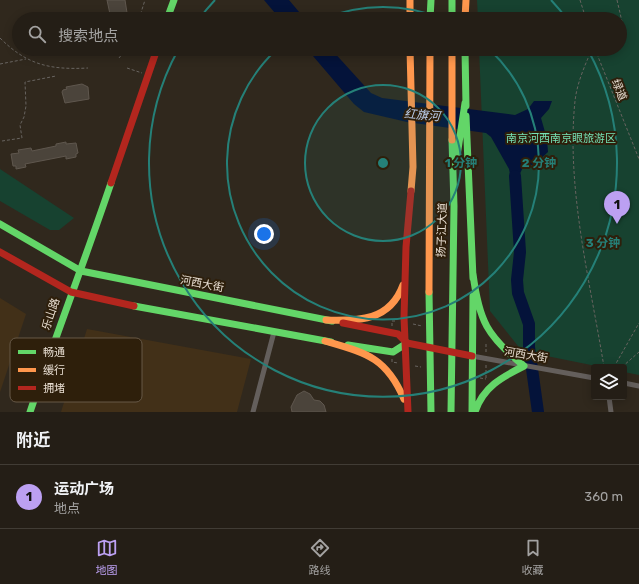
<!DOCTYPE html>
<html lang="zh">
<meta charset="utf-8">
<style>
body{margin:0;font-family:Rubik,"Noto Sans SC",sans-serif;background:#2c271f;color:#f1f3f6}
.controls{position:absolute;right:12px;bottom:12px;display:grid;overflow:hidden;border-radius:4px;box-shadow:0 2px 10px #0003}
.controls button{width:36px;height:36px;display:grid;place-items:center;padding:0;border:0;border-bottom:1px solid #413c35;background:#241e16;color:#f1f3f6;font:20px sans-serif}
.you{position:absolute;left:264px;top:234px;width:14px;height:14px;margin:-10px;border:3px solid #fff;border-radius:50%;background:#1a73e8;box-shadow:0 0 0 6px #1a73e833}
.badge{display:grid;place-items:center;width:26px;height:26px;border-radius:50%;background:#bca0f2;color:#111;font-size:13px;font-weight:700}
.pin{position:absolute;translate:-50% -33px;filter:drop-shadow(0 1px 2px #0008)}
.pin::after{content:'';position:absolute;top:21px;width:14px;height:12px;background:inherit;clip-path:polygon(0 0,100% 0,50% 100%)}
.list{margin:0;padding:0;list-style:none}
h2{display:flex;justify-content:space-between;align-items:center;height:52px;margin:0;padding:0 16px;font-size:17px}
h2 small{font-size:13px;font-weight:400;color:#a3a2a1}
.list li{display:grid;grid-template-columns:26px 1fr auto;gap:12px;align-items:center;box-sizing:border-box;height:64px;padding:0 16px;border-top:1px solid #413c35}
.list b{display:block;font-size:15px;white-space:nowrap}
.list p{margin:0;font-size:13px;white-space:nowrap;color:#a3a2a1}
.list em{font-size:13px;font-style:normal;color:#a3a2a1}
.icon{flex:none;width:22px;height:22px;fill:none;stroke:currentColor;stroke-width:2;stroke-linecap:round;stroke-linejoin:round}
.map{position:relative;flex:none;width:639px;height:412px;overflow:hidden}
.search{position:absolute;background:#241e16;box-shadow:0 2px 10px #0003;left:12px;right:12px;top:12px;height:44px;display:flex;align-items:center;gap:10px;box-sizing:border-box;padding:0 14px;border-radius:22px;color:#a3a2a1;font-size:15px}
.sheet{height:116px;background:#241e16}
nav{display:flex;justify-content:space-around;align-items:center;box-sizing:border-box;height:56px;border-top:1px solid #413c35;background:#241e16;font-size:11px;color:#a3a2a1}
nav a{display:grid;justify-items:center;gap:2px}
nav .on{color:#bca0f2}
.map>svg:first-child{display:block}
.built{fill:#423018}
.green{fill:#174230}
.water{fill:#04133a}
.lines{fill:none;stroke-linecap:round;stroke-linejoin:round}
.river{stroke:#04133a;stroke-width:12}
.building{fill:#4b443b;stroke:#5f574e}
.path{stroke:#686460;stroke-width:1;stroke-dasharray:3 2;stroke-linecap:butt}
.street{stroke:#645f5c;stroke-width:5}
.fast{stroke:#63d668;stroke-width:7}
.slow{stroke:#ff974d;stroke-width:7}
.jam{stroke:#b3261e;stroke-width:7}
.ring{fill:none;stroke:#258078;stroke-width:2}
.labels{text-anchor:middle;dominant-baseline:central;stroke-width:4;stroke-linejoin:round;paint-order:stroke}
.street-label{font-size:11px;fill:#e8ded2;stroke:#2e1f0b}
.park-label{font-size:11px;fill:#75e2b5;stroke:#2e1f0b}
.water-label{font-size:12px;font-style:italic;fill:#bed2f1;stroke:#2e1f0b}
.key{fill:#2e1f0b;stroke:#665847;stroke-width:1}
.key-label{font-size:11px;fill:#e8ded2}
.centre{fill:#258078;stroke:#2e1f0b;stroke-width:2}
.ring-label{font-size:12px;text-anchor:middle;font-weight:bold;fill:#258078;stroke:#2e1f0b;stroke-width:4;stroke-linejoin:round;paint-order:stroke}
</style>
<div class="map">
<svg width="639" height="412" viewBox="0 0 639 412">
<rect width="100%" height="100%" fill="#30281d"/>
<path class="built" d="M0 298 26 314 0 392Z
M87 329 251 359 237 412H61Z"/>
<path class="green" d="M477 0H639V375L624 372V367H601L522 351 490 311 479 49H620V19H478Z
M0 169 74 218 59 230H50L0 201Z"/>
<path class="water" d="M264 0H289L305 19H280Z
M302 49H331L371 93 382 98 515 115 528 109 534 101H552L549 109 541 118 547 139 548 152 535 164 523 167 519 176 520 192 513 191 509 169 491 137 486 133 407 122 364 112 354 104 313 56Z"/>
<g class="lines">
<path class="river" d="M515 176 520 252 517 280 518 293 529 324V347L538 412"/>
</g>
<path class="building" d="M107 0H125L128 19H111Z
M86 13V19H69V16Z
M82 84 88 87 89 99 65 103 62 92 63 90 67 89 66 87Z
M66 142V144L76 143 78 153 76 154V157L66 159V156L25 164 26 167 16 169V166H13L11 154 19 153 18 150 31 148 32 151 56 146V144Z
M304 391 310 394 314 400 320 401 324 405 326 412H292L291 407 297 395Z"/>
<g class="lines">
<path class="path" d="M580 0 586 19
M617 0 623 26
M139 19 145 0
M0 38C27 65 50 70 88 68
M592 49C585 65 577 83 575 101 566 188 590 281 604 367
M595 49 639 159
M119 58 126 49
M0 64 26 59
M127 68 142 73
M2 141 22 138 20 125 24 117 26 106 25 82 56 76
M413 324 422 326
M392 326V321H396
M486 352V343
M392 359V362L398 363
M415 366 421 367
M614 367 639 323
M622 367 639 352
M480 378 486 379
M486 378V365"/>
<path class="street" d="M472 356 594 378
M624 383 639 386
M609 397 611 412
M253 412 274 332"/>
<path class="fast" d="M452 0V19
M167 19 174 0
M430 19 431 0
M465 49 466 106
M466 116 473 278
M457 156 465 103
M0 224 81 271 332 321
M473 274C479 321 487 336 524 366 502 377 483 387 475 412
M429 292 431 412
M134 306 331 342
M348 345 393 352 407 343
M30 412C56 335 85 260 111 183
M451 412 454 206 452 140
M472 412 473 296"/>
<path class="slow" d="M410 0V19
M465 19 466 0
M410 49 413 167 411 191
M452 49V140
M429 292 430 49
M326 320C359 321 390 321 403 285
M325 341C366 353 386 357 404 399"/>
<path class="jam" d="M111 183 157 49
M0 252 71 292 134 306
M343 323 398 334 407 343 472 356
M408 412 404 317 406 247 411 191"/>
</g>
<circle cx="383" cy="163" r="78" fill="#258078" fill-opacity=".12"/>
<g class="ring">
<circle cx="383" cy="163" r="78"/>
<path d="M323 19A156 156 0 0 1 443 19M490 50A156 156 0 1 1 276 50"/>
<path d="M199 19A234 234 0 0 1 215 0M551 0A234 234 0 0 1 567 19M588 50A234 234 0 1 1 178 50"/>
</g>
<g class="labels">
<g class="street-label">
<text transform="translate(619 90) rotate(68)">绿道</text>
<text transform="translate(442 230) rotate(-88)">扬子江大道</text>
<text transform="translate(202 284) rotate(11)">河西大街</text>
<text transform="translate(51 314) rotate(-71)">乐山路</text>
<text transform="translate(526 355) rotate(10)">河西大街</text>
</g>
<g class="park-label">
<text x="561" y="138">南京河西南京眼旅游区</text>
</g>
<g class="water-label">
<text transform="translate(422 115) rotate(5)">红旗河</text>
</g>
</g>
<rect x="10" y="338" width="132" height="64" rx="6" class="key"/>
<rect x="18" y="350" width="18" height="4" fill="#63d668"/>
<rect x="18" y="368" width="18" height="4" fill="#ff974d"/>
<rect x="18" y="386" width="18" height="4" fill="#b3261e"/>
<g class="key-label">
<text x="43" y="356">畅通</text>
<text x="43" y="374">缓行</text>
<text x="43" y="392">拥堵</text>
</g>
<circle cx="383" cy="163" r="6" class="centre"/>
<g class="ring-label">
<text x="461" y="167">1 分钟</text>
<text x="539" y="167">2 分钟</text>
<text x="603" y="247">3 分钟</text>
</g>
</svg>
<div class="controls">
<button><svg class="icon" aria-label="layers" viewBox="0 0 24 24"><path d="M12 4l9 5-9 5-9-5zM3 14l9 5 9-5"/></svg></button>
</div>
<div class="you"></div>
<div class="pin badge" style="left:617px;top:224px">1</div>
<div class="search"><svg class="icon" aria-label="search" viewBox="0 0 24 24"><circle cx="10" cy="10" r="6"/><path d="M15 15l6 6"/></svg>搜索地点</div>
</div>
<section class="sheet">
<h2>附近<small></small></h2>
<ul class="list">
<li><span class="badge">1</span><div><b>运动广场</b><p>地点</p></div><em>360 m</em></li>
</ul>
</section>
<nav>
<a class="on"><svg class="icon" aria-label="map" viewBox="0 0 24 24"><path d="M3 6l6-2 6 2 6-2v14l-6 2-6-2-6 2zM9 4v14M15 6v14"/></svg>地图</a>
<a><svg class="icon" aria-label="directions" viewBox="0 0 24 24"><path d="M12 3l9 9-9 9-9-9zM9 14v-3h6M13 9l2 2-2 2"/></svg>路线</a>
<a><svg class="icon" aria-label="saved" viewBox="0 0 24 24"><path d="M7 4h10v16l-5-4-5 4z"/></svg>收藏</a>
</nav>
